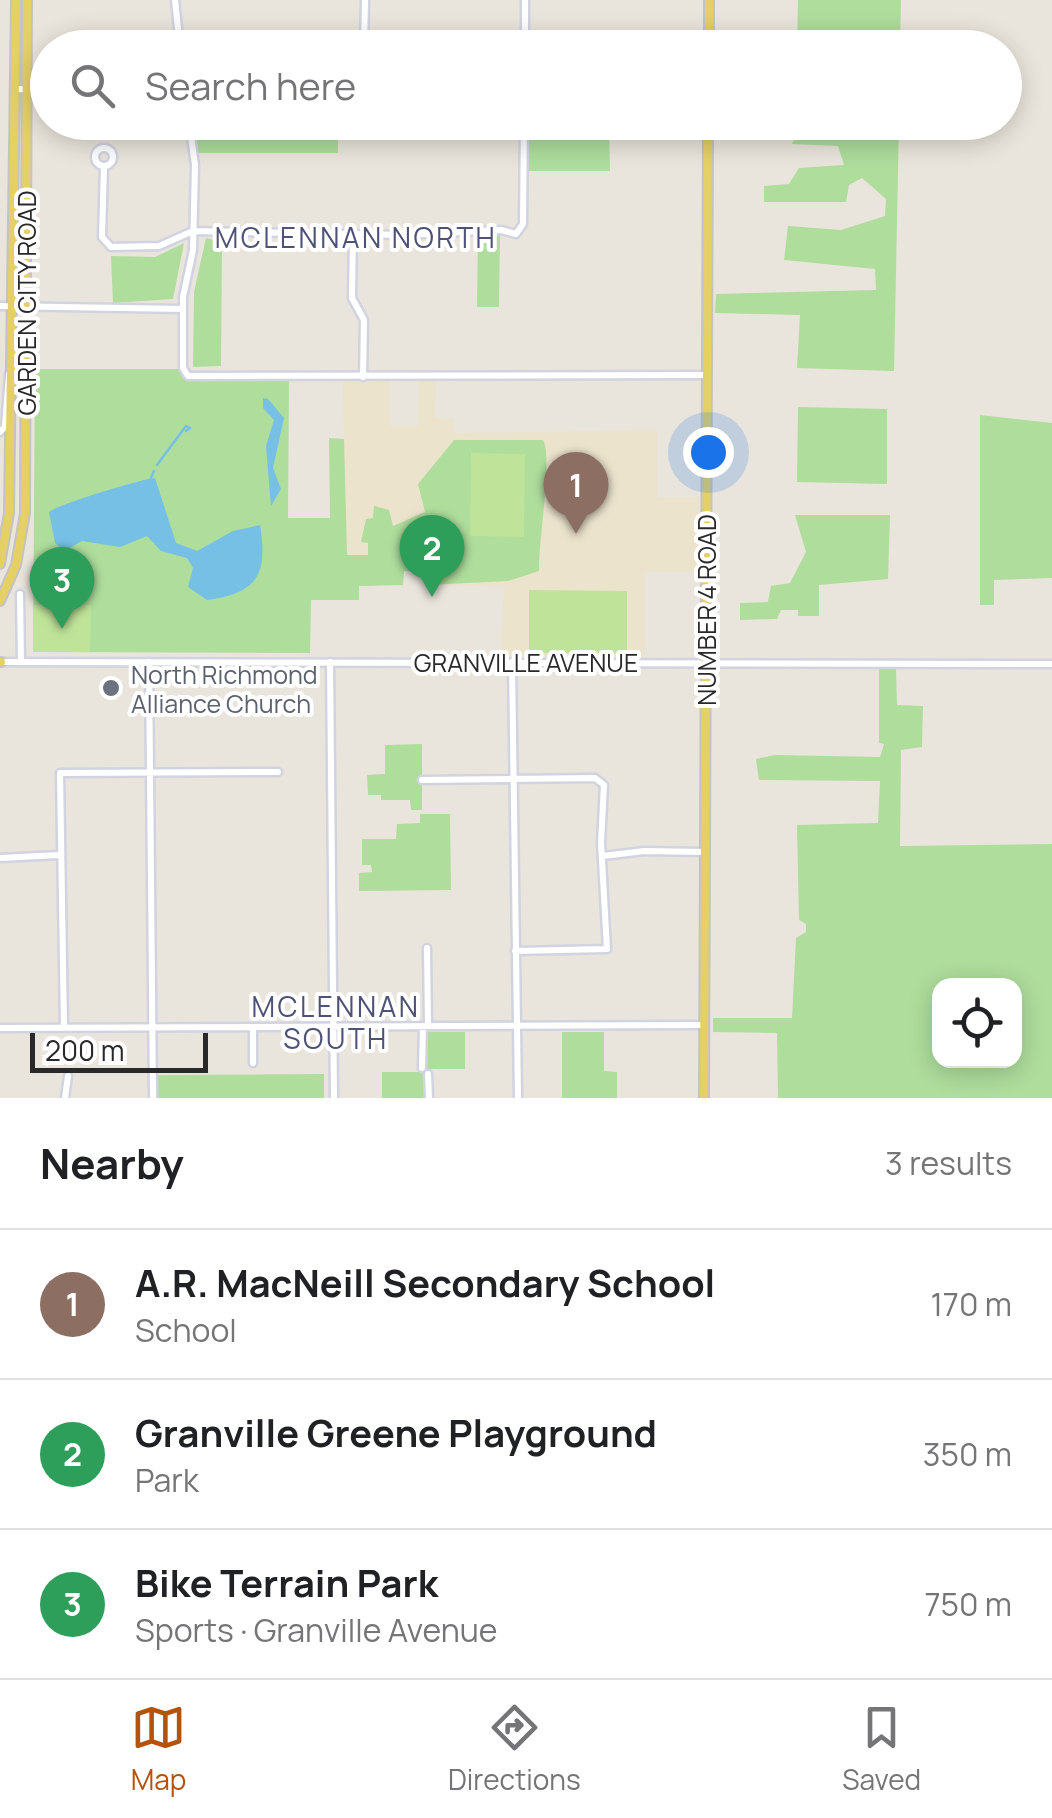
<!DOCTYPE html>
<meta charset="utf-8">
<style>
body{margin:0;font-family:Manrope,sans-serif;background:#f6f6f6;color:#202124}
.controls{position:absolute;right:30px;bottom:30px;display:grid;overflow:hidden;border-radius:20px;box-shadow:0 5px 25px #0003}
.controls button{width:90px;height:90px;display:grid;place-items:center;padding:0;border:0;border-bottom:2px solid #e0e0e0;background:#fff;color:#202124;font:50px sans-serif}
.scale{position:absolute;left:30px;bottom:25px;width:178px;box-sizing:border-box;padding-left:10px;border:5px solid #292929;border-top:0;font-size:28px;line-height:35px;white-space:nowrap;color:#292929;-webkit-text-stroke:8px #fff;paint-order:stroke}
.you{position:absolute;left:708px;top:452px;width:35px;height:35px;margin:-25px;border:8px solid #fff;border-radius:50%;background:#1a73e8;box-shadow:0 0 0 15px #1a73e833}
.badge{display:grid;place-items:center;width:65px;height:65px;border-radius:50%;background:#b45309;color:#fff;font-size:32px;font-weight:700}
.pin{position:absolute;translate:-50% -82px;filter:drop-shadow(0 2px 5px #0008)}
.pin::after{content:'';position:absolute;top:52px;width:35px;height:30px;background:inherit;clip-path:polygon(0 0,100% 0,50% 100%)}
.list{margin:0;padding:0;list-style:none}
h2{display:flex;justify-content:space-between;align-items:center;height:130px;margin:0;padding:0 40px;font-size:42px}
h2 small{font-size:32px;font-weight:400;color:#757577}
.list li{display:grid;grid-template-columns:65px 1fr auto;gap:30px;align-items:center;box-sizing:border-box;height:150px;padding:0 40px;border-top:2px solid #e0e0e0}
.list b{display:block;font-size:38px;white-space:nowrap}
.list p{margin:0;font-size:32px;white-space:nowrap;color:#757577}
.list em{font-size:32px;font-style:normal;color:#757577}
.icon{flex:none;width:55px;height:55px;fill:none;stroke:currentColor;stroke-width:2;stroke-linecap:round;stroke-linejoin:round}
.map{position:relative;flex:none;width:1052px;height:1098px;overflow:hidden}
.search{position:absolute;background:#fff;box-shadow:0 5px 25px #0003;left:30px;right:30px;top:30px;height:110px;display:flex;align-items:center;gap:25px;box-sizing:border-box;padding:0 35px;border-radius:55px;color:#757577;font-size:38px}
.sheet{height:580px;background:#fff}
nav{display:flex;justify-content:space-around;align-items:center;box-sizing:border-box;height:140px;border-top:2px solid #e0e0e0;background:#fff;font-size:28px;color:#757577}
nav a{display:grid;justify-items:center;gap:5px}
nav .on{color:#b45309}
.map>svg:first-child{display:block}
.education{fill:#ebe3cc}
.green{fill:#aedd9c;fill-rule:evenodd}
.pitch{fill:#bfe399}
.water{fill:#76c0e5}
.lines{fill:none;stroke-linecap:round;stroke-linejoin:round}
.stream{stroke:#76c0e5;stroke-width:2.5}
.minor-casing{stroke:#d1d3e1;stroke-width:11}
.major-casing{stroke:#c3c3c3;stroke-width:12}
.minor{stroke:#fff;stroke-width:6}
.major{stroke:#e5d066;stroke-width:8}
.worship-dot{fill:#6b7280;stroke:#fff;stroke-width:4}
.labels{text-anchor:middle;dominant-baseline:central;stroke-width:8;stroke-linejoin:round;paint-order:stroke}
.street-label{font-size:25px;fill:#292929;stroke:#fff}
.worship-label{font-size:25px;fill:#5b616d;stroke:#fff;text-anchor:start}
.neighbourhood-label{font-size:28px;letter-spacing:2.5px;fill:#4d5276;stroke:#fff}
</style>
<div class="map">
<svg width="1052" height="1098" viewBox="0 0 1052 1098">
<rect width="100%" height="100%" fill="#eae5dc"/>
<path class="education" d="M343 381H390V426H418L419 381H436L435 418H453L454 433 657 430V497H700L699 572H645V655L501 656 504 586 427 585V572L404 571 403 585 346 586Z"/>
<path class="green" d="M798 0H901L900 47H797Z
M192 123H316V139H338V153H196Z
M528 123H609L610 171H527Z
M800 123H899L894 371 797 368 800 315 715 313 716 294 876 290 875 269 784 260 788 226 841 230 885 216 886 199 862 178 849 185 846 202H764V186L789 184 799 168 844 165 838 146 792 144Z
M478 233H500L499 307H477Z
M206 238 222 242 221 366 193 367 194 292Z
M184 243 173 299 113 303 111 256 155 257Z
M35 369H178L187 380 289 381 288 518H330L329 438 344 439 347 555H368V543L361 542 366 519 373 518 374 506 389 510 393 526 425 512 418 484 454 440H543C553 457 538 543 539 571L508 581 427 585V572L404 571 403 585 359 586V600H311L310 653 33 652Z
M798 407 887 409V484L797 482Z
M980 415 1052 423V578L994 580V605H980Z
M795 515H890L888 579 819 585V616H798V610H781L777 619 740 620V603L768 602 771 586 790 583 806 552Z
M879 669H896L897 705 923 706 922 747 901 750 900 846 1052 844V1098H778L777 1033 713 1032V1018H792L796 938 806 932V924L799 920 797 825 878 823 880 781 759 780 756 759 775 755 880 757 884 744 879 743ZM940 986H1014V1060H940Z
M422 744V810H411L410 800H381V795H368L367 775 385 774V745Z
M420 814H450L451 890 359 891V873L372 872 371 865H362V839H396L397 824 420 823Z
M427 1032H465V1069H427Z
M562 1032H604V1071L617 1072V1098H562Z
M382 1072H424V1098H382Z
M324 1074V1098H157V1075Z"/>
<path class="pitch" d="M471 453 525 454 524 537 470 536Z
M529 590 627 591V653H529Z
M34 605H91L90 652H33Z"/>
<path class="water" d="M263 398 268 399 284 418 273 468 281 489 271 506 266 446 274 420 263 408Z
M155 478 176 543 197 551 233 531 260 525C268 574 258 593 207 600L188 587 193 568 187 558 161 551 147 536 120 547 82 541 64 551 55 543 49 512C57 505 141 479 155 478Z"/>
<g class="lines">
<path class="stream" d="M157 465 186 426 190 428 186 431
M151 478 154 471"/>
<defs>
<path id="minor" d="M175 0 180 48
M525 0V48
M364 48 365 0
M15 89 48 90
M189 122 195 165 193 250 183 297V368L188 376 707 375
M95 157a9 9 0 1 1 18 0a9 9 0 1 1-18 0Z
M104 166 102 237 111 247 159 246 193 231 404 235 501 230 516 234 523 224 524 122
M353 234 352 298 364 320 363 377
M0 306 183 309
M0 432 5 427 9 374
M20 594 21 662
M0 662 1052 664
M149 662 153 1098
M330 662 334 1098
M512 662 518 1098
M422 780 595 778 604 785 601 843 607 949 515 951
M603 856 644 851 705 852
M0 858 59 855
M427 948 428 1026
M64 1027 60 773 278 772
M0 1028 704 1025
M253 1028V1063
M422 1068 423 1026
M428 1074 429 1098
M65 1098 68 1076"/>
<path id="major" d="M709 48V0
M0 564 9 513 16 0
M0 601 16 565 25 513 27 0
M0 662H1
M704 1098 708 122"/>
</defs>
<use href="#minor" class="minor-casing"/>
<use href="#major" class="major-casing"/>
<use href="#minor" class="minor"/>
<use href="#major" class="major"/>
</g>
<circle class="worship-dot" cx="111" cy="688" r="10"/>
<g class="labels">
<g class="street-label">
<text transform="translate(26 303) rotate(-90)">GARDEN CITY ROAD</text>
<text transform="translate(706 610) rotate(-90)">NUMBER 4 ROAD</text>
<text x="526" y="662">GRANVILLE AVENUE</text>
</g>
<g class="worship-label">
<text x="131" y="674">North Richmond<tspan x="131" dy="29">Alliance Church</tspan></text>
</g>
<g class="neighbourhood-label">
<text x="356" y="237">MCLENNAN NORTH</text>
<text x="336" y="1006">MCLENNAN<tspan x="336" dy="32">SOUTH</tspan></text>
</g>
</g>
</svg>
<div class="controls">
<button><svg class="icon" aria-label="locate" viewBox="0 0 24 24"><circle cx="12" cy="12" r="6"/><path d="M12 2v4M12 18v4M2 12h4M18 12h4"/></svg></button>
</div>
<div class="scale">200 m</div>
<div class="you"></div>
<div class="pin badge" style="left:576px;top:534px;background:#8d6e63">1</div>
<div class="pin badge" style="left:432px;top:597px;background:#2e9e5b">2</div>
<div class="pin badge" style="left:62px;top:629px;background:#2e9e5b">3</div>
<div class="search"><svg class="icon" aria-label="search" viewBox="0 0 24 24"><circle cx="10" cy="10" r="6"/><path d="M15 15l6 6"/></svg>Search here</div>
</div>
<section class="sheet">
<h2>Nearby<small>3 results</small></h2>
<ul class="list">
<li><span class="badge" style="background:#8d6e63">1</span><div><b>A.R. MacNeill Secondary School</b><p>School</p></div><em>170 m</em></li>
<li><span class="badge" style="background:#2e9e5b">2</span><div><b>Granville Greene Playground</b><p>Park</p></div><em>350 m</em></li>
<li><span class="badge" style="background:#2e9e5b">3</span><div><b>Bike Terrain Park</b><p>Sports · Granville Avenue</p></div><em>750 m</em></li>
</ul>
</section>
<nav>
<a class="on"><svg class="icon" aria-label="map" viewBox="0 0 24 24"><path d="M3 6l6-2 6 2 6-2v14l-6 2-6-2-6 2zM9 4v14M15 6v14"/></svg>Map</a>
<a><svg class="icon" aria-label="directions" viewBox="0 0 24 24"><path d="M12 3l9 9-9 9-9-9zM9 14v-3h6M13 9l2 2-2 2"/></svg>Directions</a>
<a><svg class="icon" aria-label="saved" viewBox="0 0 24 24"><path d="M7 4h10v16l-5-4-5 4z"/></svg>Saved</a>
</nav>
